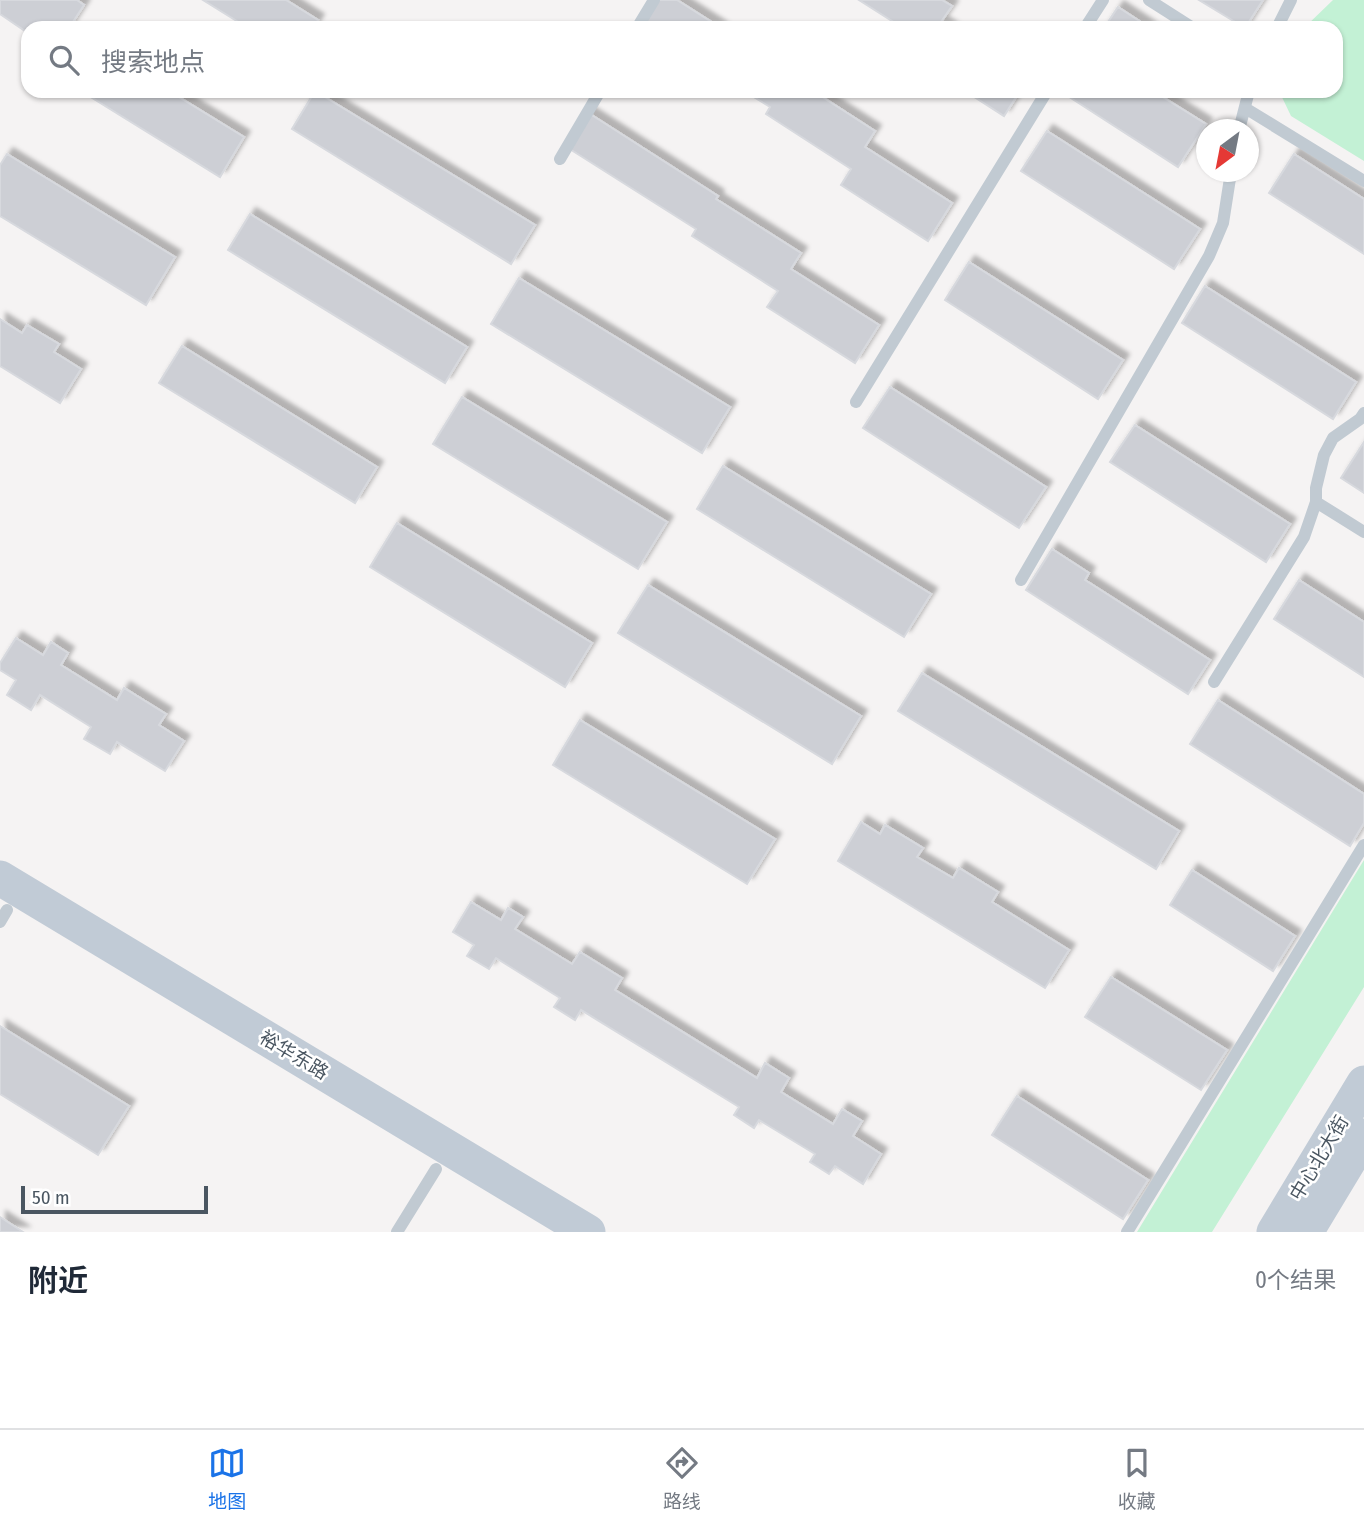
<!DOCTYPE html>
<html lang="zh">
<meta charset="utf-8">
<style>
body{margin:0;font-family:"Fira Sans Condensed","Noto Sans SC",sans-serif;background:#f6f6f7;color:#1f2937}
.compass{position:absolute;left:1196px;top:119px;width:63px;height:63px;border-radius:50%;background:#fff;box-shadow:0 2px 5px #0004;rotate:212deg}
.scale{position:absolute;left:21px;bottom:18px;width:187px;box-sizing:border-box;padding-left:7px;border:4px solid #4a5661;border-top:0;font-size:19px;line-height:24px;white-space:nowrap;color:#4a5661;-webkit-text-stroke:5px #fff;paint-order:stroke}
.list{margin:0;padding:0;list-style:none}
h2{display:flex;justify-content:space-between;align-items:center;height:91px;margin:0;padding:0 28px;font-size:30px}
h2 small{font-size:23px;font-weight:400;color:#747a83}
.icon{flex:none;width:38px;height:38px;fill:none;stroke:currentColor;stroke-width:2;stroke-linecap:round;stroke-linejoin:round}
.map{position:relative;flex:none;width:1364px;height:1232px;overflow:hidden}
.search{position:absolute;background:#fff;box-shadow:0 2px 5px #0004;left:21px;right:21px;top:21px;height:77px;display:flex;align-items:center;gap:18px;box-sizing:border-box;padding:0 24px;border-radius:21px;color:#747a83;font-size:26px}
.sheet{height:196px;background:#fff}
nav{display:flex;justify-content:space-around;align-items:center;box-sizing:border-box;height:98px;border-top:2px solid #e0e1e3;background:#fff;font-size:19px;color:#747a83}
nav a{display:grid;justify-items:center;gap:4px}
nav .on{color:#1a73e8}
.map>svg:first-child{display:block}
.green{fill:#c3f1d5}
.building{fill:#cdcfd5;stroke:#d7d9de;stroke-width:2;filter:url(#shadow)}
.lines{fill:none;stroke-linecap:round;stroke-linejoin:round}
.lane{stroke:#c1cad2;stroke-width:12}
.secondary{stroke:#c1cbd6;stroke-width:35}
.labels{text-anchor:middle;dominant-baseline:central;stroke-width:5;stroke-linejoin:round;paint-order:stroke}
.street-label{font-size:19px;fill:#4a5661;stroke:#fff}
</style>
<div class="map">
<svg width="1364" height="1232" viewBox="0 0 1364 1232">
<defs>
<filter id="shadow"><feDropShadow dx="6" dy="-6" stdDeviation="2" flood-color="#0004"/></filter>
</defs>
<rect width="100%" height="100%" fill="#f5f3f3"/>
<path class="green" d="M1333 0H1364V161L1291 116 1280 93V91H1336V28H1304Z
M1364 860V987L1212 1232H1137Z"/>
<path class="building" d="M0 0H77L84 5 69 28H28V33L0 14Z
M203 0H286L318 20 313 28H248Z
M654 0H677L721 28H646L639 24Z
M859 0H942L952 6 941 22 951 28H903Z
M1199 0H1263L1245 28Z
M1118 7 1150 28H1104Z
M81 91H169L244 137 220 177Z
M315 91 535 225 511 264 292 129Z
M744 91H813L875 131 865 147 952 203 928 241 841 185 851 169 766 114 770 107Z
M965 91H1020L1004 116Z
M1064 91H1153L1206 124 1178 167 1063 93Z
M587 112 718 196 716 199 801 253 791 269 879 325 855 363 767 307 778 291 692 236 696 229 565 146Z
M1047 131 1200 229 1174 269 1021 171Z
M7 154 175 257 146 305 0 216V165Z
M1294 154 1364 199V254L1269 193Z
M250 214 467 347 445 383 228 250Z
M969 262 1123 360 1098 399 945 300Z
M519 278 730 407 702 453 491 324Z
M1205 286 1356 382 1333 419 1182 323Z
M0 319 22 333 27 325 59 344 54 352 81 369 60 403 0 366Z
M182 346 377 467 355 503 159 383Z
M890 387 1046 487 1019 528 863 428Z
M462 397 667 522 638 569 433 444Z
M1135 425 1290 524 1266 562 1110 462Z
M1364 442V493L1341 478Z
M723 466 931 594 904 637 697 509Z
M397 523 592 643 565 687 370 567Z
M1052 549 1089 573 1085 580 1210 660 1188 694 1026 590Z
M1299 580 1364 622V677L1274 619Z
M648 585 861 716 832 764 618 633Z
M16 638 43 655 51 642 68 653 61 665 117 700 124 688 166 714 159 725 184 741 165 771 117 742 110 754 84 739 91 727 40 695 31 710 7 695 16 680 0 670V663Z
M922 673 1179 831 1156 869 898 711Z
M1218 700 1364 794V823L1350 846 1190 744Z
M580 720 775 839 747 884 553 765Z
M861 822 880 834 885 825 923 848 917 857 953 878 959 868 998 892 992 902 1069 950 1045 988 838 861Z
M1192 870 1295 936 1273 971 1170 905Z
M471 902 501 920 508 908 523 917 515 929 572 964 580 952 622 978 615 990 757 1078 765 1063 789 1078 781 1092 833 1124 842 1109 862 1121 853 1136 881 1154 863 1184 835 1166 829 1174 810 1162 815 1154 759 1120 754 1128 734 1115 739 1107 581 1010 575 1020 554 1007 560 998 496 958 489 969 467 956 474 945 453 932Z
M1111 977 1227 1050 1201 1090 1085 1017Z
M0 1026 129 1106 98 1155 0 1094Z
M1017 1096 1148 1180 1123 1219 992 1135Z
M0 1217 23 1232H0Z"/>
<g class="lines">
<path class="lane" d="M1149 0 1193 28
M637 28 654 0
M1085 28 1103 0
M1277 28 1291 0
M1245 108 1364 181
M1239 130 1249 91
M560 159 600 91
M856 402 1047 91
M1316 502 1364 532
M1021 580 1209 256 1223 223 1231 172
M1214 682 1304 537 1316 502V488L1324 455 1333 438 1360 419 1364 413
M0 922 7 910
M397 1232 436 1169
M1127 1232 1364 845"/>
<path class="secondary" d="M0 878 588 1232
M1274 1232 1364 1083
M1306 1232 1364 1136"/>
</g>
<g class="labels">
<g class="street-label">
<text transform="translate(294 1055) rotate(31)">裕华东路</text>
<text transform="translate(1319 1158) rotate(-59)">中心北大街</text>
</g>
</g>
</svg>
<svg class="compass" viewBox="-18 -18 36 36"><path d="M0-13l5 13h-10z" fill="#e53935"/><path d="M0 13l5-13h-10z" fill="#747a83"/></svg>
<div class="scale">50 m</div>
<div class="search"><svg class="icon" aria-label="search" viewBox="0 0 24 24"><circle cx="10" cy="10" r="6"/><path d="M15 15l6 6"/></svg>搜索地点</div>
</div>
<section class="sheet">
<h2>附近<small>0个结果</small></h2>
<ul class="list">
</ul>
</section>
<nav>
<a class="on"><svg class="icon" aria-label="map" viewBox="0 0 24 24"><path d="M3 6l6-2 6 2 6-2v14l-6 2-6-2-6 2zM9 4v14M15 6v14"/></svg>地图</a>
<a><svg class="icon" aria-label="directions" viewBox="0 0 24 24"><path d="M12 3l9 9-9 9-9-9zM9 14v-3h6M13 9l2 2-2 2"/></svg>路线</a>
<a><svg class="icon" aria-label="saved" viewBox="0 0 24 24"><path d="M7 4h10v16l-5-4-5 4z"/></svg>收藏</a>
</nav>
